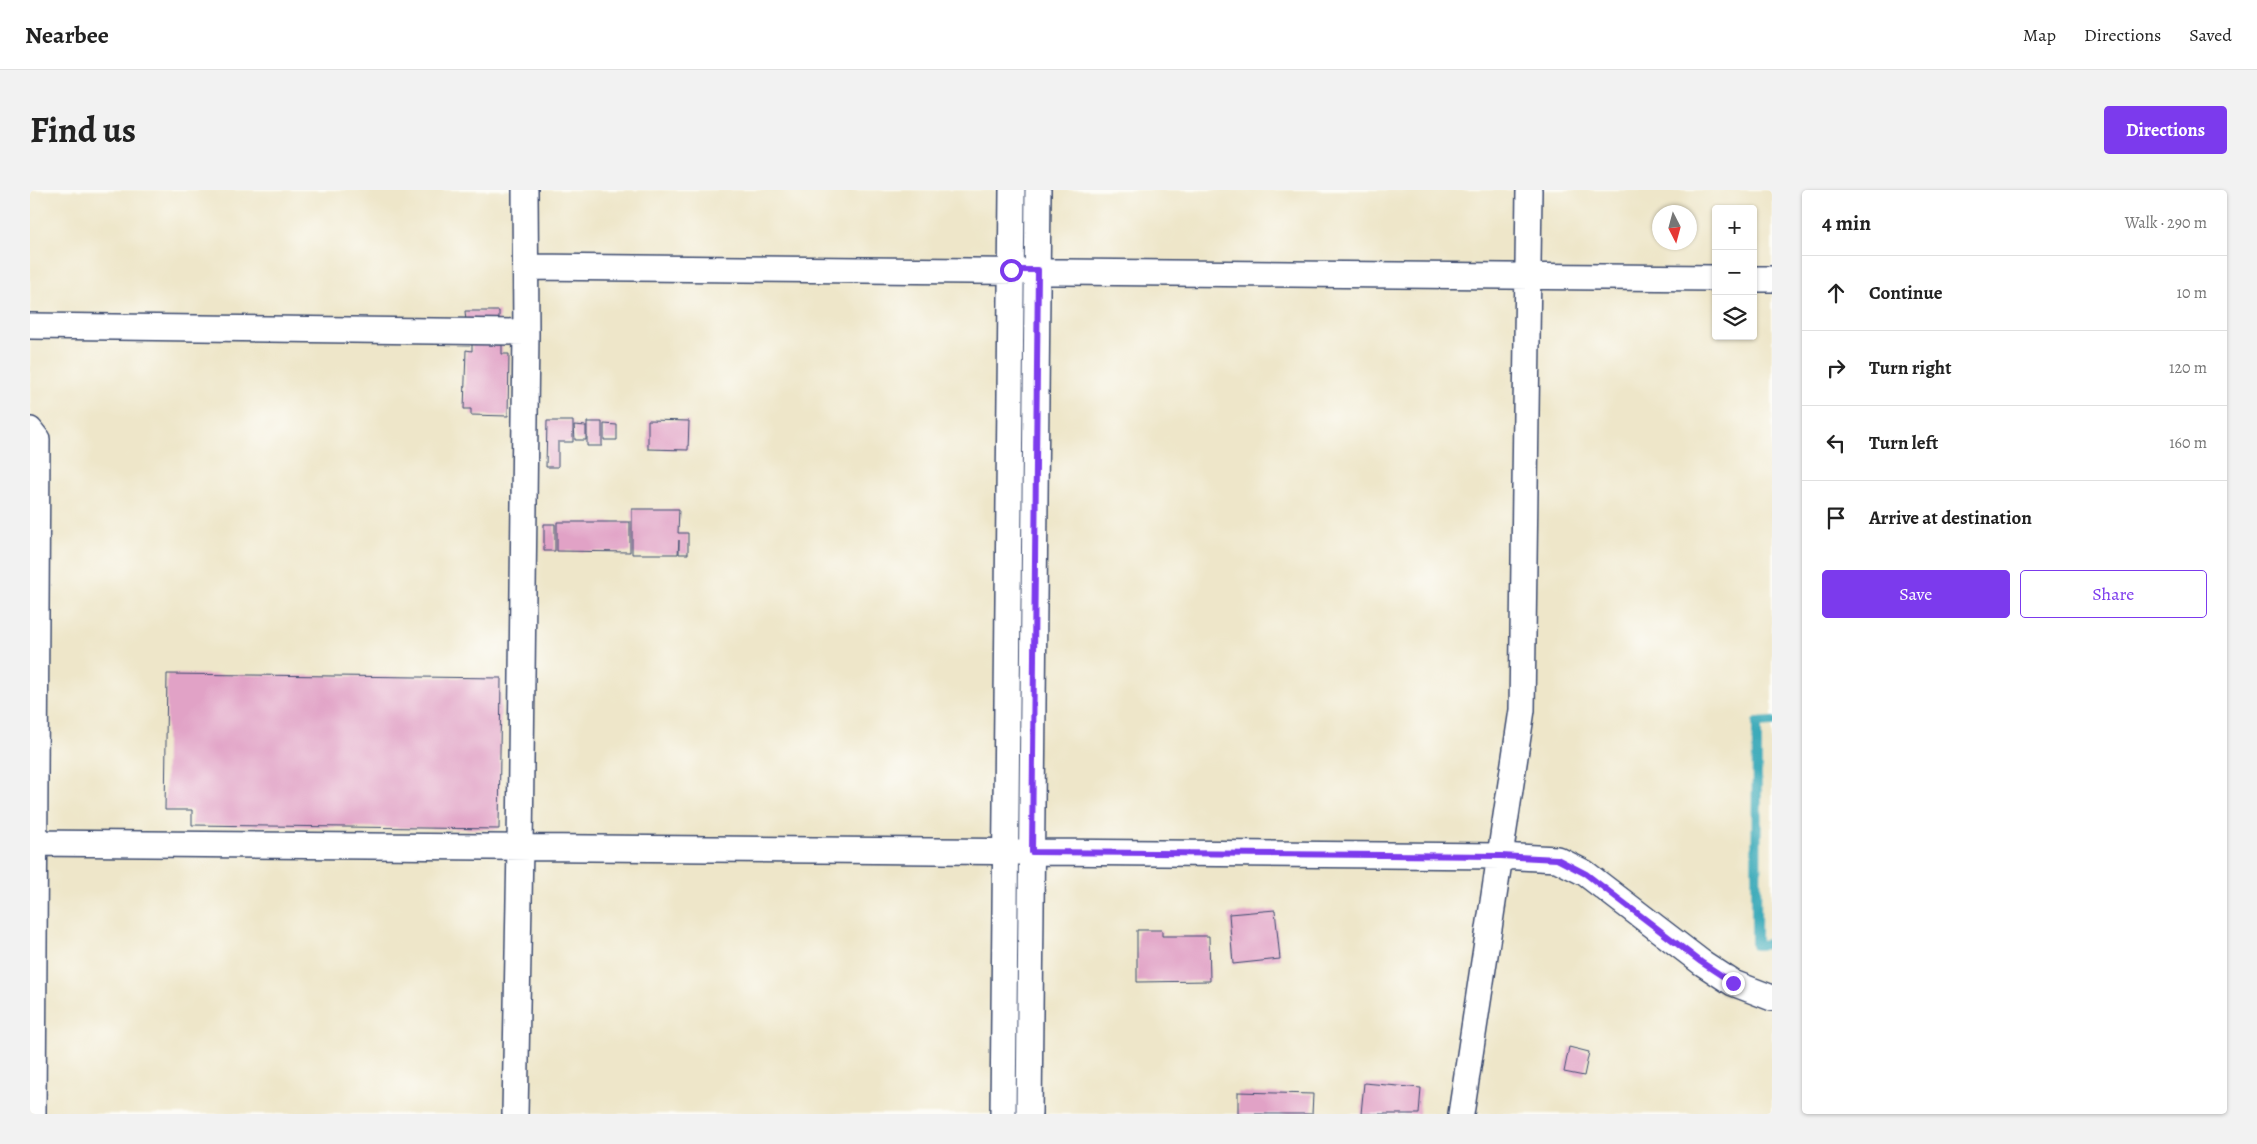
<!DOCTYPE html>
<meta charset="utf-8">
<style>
body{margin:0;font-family:Alegreya,serif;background:#f2f2f2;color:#222}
.controls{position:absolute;right:15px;top:15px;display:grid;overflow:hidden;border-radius:5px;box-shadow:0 1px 4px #0004}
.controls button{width:45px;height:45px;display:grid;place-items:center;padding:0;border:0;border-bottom:1px solid #e0e0e0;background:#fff;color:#222;font:25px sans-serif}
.compass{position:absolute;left:1622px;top:15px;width:45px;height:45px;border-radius:50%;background:#fff;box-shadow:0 1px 4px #0004;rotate:174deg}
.stop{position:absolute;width:15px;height:15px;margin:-11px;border:4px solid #7c3aed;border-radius:50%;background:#fff}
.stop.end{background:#7c3aed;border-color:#fff;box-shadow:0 1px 5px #0008}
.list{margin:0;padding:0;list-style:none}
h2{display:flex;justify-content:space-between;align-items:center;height:65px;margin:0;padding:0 20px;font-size:21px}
h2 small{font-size:16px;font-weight:400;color:#767676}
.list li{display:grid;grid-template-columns:32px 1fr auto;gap:15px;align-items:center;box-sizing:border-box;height:75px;padding:0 20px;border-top:1px solid #e0e0e0}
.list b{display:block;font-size:19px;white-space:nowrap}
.list em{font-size:16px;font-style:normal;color:#767676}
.actions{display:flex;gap:10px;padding:15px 20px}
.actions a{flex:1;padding:11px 0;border:1px solid #7c3aed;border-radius:5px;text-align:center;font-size:18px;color:#7c3aed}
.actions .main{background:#7c3aed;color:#fff}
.icon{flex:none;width:28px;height:28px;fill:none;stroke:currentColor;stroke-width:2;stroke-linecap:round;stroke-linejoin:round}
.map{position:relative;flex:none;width:1742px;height:924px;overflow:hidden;border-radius:5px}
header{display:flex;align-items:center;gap:30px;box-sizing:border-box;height:70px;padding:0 25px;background:#fff;border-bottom:1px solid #e0e0e0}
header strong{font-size:24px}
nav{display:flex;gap:28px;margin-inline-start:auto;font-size:18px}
.intro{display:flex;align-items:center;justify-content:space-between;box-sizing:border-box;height:120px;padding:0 30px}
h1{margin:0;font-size:35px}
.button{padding:12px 22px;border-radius:5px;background:#7c3aed;color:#fff;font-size:18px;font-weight:700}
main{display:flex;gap:30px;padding:0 30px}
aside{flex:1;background:#fff;border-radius:5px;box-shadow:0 1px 4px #0004}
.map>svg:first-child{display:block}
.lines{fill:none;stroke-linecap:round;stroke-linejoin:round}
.stream{stroke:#3dabba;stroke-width:10}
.building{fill:#e1a2c6}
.street-casing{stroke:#3b4a6e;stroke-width:28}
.street{stroke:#fff;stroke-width:25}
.route{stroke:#7c3aed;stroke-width:6}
</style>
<header>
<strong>Nearbee</strong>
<nav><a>Map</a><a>Directions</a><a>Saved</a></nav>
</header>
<div class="intro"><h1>Find us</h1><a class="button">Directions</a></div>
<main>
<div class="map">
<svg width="1742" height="924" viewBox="0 0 1742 924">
<rect width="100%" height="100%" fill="#fdfcf7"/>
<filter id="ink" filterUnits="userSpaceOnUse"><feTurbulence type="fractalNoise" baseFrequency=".02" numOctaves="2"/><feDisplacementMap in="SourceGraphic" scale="10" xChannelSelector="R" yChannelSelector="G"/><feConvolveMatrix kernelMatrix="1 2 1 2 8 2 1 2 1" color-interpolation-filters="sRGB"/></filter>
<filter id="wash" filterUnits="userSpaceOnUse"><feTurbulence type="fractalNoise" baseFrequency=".0096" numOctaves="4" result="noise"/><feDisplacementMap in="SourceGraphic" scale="20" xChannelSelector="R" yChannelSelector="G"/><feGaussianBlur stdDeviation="1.12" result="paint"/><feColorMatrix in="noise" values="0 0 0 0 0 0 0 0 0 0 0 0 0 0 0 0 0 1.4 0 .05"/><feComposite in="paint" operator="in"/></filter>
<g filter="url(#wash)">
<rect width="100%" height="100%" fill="#eee6c9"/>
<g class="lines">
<path class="stream" d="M995 65V0
M1742 532 1727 533 1726 755 1742 754
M989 639 994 94
M986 924 988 678"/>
</g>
<g id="blocks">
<path class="building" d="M435 121H469V131H436Z
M442 154 472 155V164H479L478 226 441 225V219H434L436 160 442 161Z
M618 230 659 231 658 260 618 259Z
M517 231H543V252H528V277H516Z
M557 232H572V256H557Z
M574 234 587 235V250H574Z
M544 235 556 236V250H545Z
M602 319H649L648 343H658V364H649V350L648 364H602Z
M527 332H600V362L527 361Z
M514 334H525V361H514Z
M137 484 471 488 469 639 162 635V620H135Z
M1245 720 1250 769 1203 774 1199 724Z
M1107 740H1132V746H1179L1180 791 1107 792Z
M1539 857 1559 862 1554 886 1534 882Z
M1334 893 1391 898 1389 924H1331Z
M1208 902 1283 904 1282 924H1208Z"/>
</g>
</g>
<g filter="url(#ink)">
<use href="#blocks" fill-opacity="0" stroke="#3b4a6e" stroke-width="1"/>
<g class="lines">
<defs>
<path id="street" d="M497 77 1686 88
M1723 89H1742
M0 136 496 142
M0 240 7 249 3 924
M0 653 1471 666 1527 669 1555 683 1671 772 1703 793 1742 808
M485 924 490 657 496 142 495 0
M973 924 982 0
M999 924 1008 0
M1431 924 1492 520 1499 0"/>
</defs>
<use href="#street" class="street-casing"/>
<use href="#street" class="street"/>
</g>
</g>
<g class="lines" filter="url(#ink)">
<path class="route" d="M981 80H1008L1002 662 1471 666 1527 669 1556 684 1671 772 1703 793"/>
</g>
</svg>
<div class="controls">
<button>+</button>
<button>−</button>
<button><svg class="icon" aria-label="layers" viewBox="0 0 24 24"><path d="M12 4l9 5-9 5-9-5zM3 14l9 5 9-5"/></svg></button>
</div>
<svg class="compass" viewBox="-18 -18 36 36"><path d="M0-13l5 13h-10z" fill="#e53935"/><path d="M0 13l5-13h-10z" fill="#767676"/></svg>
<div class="stop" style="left:981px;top:80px"></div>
<div class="stop end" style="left:1703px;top:793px"></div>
</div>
<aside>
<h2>4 min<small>Walk · 290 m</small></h2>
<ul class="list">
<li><svg class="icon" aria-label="ahead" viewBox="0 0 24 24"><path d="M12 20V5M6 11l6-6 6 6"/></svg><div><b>Continue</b></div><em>10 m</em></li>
<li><svg class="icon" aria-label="right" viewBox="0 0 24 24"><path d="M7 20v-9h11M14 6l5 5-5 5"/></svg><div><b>Turn right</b></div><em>120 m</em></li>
<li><svg class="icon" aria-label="left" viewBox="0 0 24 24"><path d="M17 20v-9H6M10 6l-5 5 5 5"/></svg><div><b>Turn left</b></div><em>160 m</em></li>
<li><svg class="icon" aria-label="arrive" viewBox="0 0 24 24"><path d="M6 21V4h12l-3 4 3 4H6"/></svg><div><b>Arrive at destination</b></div></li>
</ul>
<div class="actions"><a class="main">Save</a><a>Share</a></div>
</aside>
</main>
